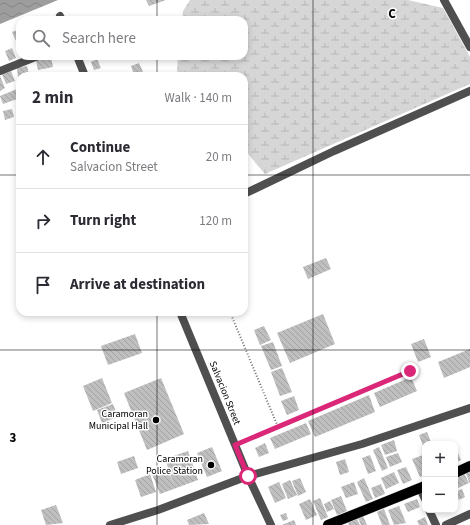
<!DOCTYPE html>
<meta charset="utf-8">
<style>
body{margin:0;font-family:"Source Sans 3",sans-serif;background:#f7f7f7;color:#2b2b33}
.controls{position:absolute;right:12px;bottom:12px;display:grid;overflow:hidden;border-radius:8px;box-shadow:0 2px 6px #0003}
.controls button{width:36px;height:36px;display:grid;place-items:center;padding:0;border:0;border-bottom:1px solid #e1e1e2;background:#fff;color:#2b2b33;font:20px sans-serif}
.stop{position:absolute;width:12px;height:12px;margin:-9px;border:3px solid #db2777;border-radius:50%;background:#fff}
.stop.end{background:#db2777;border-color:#fff;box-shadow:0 1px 4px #0008}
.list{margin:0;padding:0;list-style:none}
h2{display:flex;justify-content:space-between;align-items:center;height:52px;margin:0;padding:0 16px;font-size:17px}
h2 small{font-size:13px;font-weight:400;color:#7c7c81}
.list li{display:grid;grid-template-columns:26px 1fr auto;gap:12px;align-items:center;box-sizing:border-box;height:64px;padding:0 16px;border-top:1px solid #e1e1e2}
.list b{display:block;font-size:15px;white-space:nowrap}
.list p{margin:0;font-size:13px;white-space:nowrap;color:#7c7c81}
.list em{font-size:13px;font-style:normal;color:#7c7c81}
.icon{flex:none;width:22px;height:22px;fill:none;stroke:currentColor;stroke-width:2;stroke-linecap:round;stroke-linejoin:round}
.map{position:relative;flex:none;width:470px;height:525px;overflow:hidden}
.search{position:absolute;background:#fff;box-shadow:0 2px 6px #0003;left:16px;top:16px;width:232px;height:44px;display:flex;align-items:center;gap:10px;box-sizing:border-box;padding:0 14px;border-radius:12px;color:#7c7c81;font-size:15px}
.panel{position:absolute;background:#fff;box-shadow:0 2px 6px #0003;left:16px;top:72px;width:232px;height:244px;border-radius:12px}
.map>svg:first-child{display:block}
.wetland{fill:url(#wetland-marsh)}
.water{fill:url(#water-waves)}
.building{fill:url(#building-back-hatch)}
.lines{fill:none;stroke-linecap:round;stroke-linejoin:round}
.primary-casing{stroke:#dbdbdb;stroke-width:11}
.path{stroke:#717171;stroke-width:2;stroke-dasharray:1 2;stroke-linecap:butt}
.street{stroke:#4f4f4f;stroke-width:8}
.primary{stroke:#000;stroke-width:10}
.route{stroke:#db2777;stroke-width:5}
.grid{fill:none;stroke:#000;stroke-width:1;stroke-opacity:0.55}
.poi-dot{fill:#000;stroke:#fff;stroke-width:1.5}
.labels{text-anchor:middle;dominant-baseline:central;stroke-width:3;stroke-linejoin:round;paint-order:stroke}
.street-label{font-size:10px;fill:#000;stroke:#fff}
.poi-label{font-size:10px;fill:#000;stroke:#fff;text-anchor:end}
.grid-label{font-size:13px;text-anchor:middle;font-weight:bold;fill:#000;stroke:#fff;stroke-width:3;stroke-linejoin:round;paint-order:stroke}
</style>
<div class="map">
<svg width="470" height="525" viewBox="0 0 470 525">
<defs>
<pattern id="wetland-marsh" width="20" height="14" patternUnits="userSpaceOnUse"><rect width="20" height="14" fill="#d6d6d6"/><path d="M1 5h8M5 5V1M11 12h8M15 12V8" fill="none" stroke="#b6b6b6"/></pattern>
<pattern id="water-waves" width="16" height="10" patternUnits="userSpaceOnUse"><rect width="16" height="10" fill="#9d9d9d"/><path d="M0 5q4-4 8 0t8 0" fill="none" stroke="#858585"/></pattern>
<pattern id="building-back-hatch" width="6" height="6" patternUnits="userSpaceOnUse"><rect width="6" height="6" fill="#bfbfbf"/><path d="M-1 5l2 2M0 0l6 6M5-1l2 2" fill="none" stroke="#a2a2a2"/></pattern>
</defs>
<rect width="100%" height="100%" fill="#fff"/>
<path class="wetland" d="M190 0H408L443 8 470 57V84L265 174 244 149V76H181L177 71 178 56H244V20H182L183 11Z"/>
<path class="water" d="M0 0H58L0 24Z"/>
<path class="building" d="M146 0H166L149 6Z
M20 29V39L16 41 12 32Z
M12 48 16 58 9 61 5 51Z
M51 57 53 67 38 70 36 60Z
M97 59 101 68 94 70 91 62Z
M139 63 143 72 134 75 131 66Z
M27 66 29 75 18 77 17 68Z
M11 71 15 81 6 84 2 74Z
M0 76 5 88 0 91Z
M17 89 20 98 3 104 0 96Z
M12 109 14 117 5 120 3 111Z
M326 258 331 269 308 279 303 267Z
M323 314 335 344 290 363 277 333Z
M264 326 271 340 260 345 254 330Z
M135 334 142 353 108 365 101 346Z
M424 339 431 357 418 362 411 344Z
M273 342 282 366 271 370 261 346Z
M470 349V367L444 378 438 362Z
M282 368 292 392 280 396 271 372Z
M411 377 417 391 380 407 374 393Z
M102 378 112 403 93 411 83 386Z
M161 378 184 434 147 450 124 393Z
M369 395 375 412 315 437 308 421Z
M294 396 299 410 287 415 281 401Z
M113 404 118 417 102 423 97 410Z
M306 423 311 434 275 449 270 438Z
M427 432 431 442 423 446 419 435Z
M394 440 397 451 385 455 381 445Z
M265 443 269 453 259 457 255 448Z
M212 447 222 471 207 477 197 453Z
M379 447 388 468 382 471 373 450Z
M188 451 198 480 160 494 152 474 167 468 174 485 165 459Z
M398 453 402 462 390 467 386 457Z
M458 453 461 460 455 463V454Z
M370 455 376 471 368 474 362 458Z
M423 455 425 460V474L420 477 412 459Z
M134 456 138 468 121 474 117 462Z
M345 459 349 472 340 475 336 462Z
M406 467 412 480 403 484 397 470Z
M470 469V484L465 471Z
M394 472 399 483 386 489 381 478Z
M464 473 469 483 456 489 455 476Z
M150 474 156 492 141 497 135 480Z
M300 478 306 492 298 496 292 481Z
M364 478 373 499 366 502 357 482Z
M290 480 297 495 288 499 282 484Z
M279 482 286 498 275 503 268 487Z
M354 482 358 494 346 498 341 487Z
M381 484 385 494 375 498 371 488Z
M462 489 465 497 459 500 455 492Z
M341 496 347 511 337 515 331 500Z
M320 498 328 517 321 520 313 501Z
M310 499 317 515 306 520 299 504Z
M417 499 420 507 408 512 404 504Z
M330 501 334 509 327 512 324 504Z
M56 505 63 523 46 525 41 510Z
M399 506 406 523 394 525 388 510Z
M384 509 390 525H382L377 512Z
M204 513 209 524 189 525 187 520Z
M286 513 288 519 283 521 280 515Z
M363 516 367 525H361L358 518Z
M425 517 428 525H419L417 521Z
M357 519 360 525H349L348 522Z
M294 520 296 525H282Z"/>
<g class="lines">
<defs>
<path id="primary" d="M455 473 470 466
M328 525 425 486"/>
</defs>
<use href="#primary" class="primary-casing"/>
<path class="path" d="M230 312 278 427
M244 442 410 371"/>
<path class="street" d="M444 0 470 47
M60 16 62 20
M77 56 85 76
M0 71 38 56
M244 194 334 151 470 91
M180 312 248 476 271 525
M420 488 425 499
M429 510 436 525
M110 525 158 510 248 476 362 444 470 408
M446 525 470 514"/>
<use href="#primary" class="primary"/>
</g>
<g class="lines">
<path class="route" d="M248 476 235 445 410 371"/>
</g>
<path class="grid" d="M157 0V20M313 0V525M157 56V76M0 175H20M244 175H470M157 312V525M0 350H470"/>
<g class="poi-dot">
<circle cx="156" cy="420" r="4"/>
<circle cx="211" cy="465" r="4"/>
</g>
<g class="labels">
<g class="street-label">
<text transform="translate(225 393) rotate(68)">Salvacion Street</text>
</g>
<g class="poi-label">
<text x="148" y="414">Caramoran<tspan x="148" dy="12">Municipal Hall</tspan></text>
<text x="203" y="459">Caramoran<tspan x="203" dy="12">Police Station</tspan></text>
</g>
</g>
<g class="grid-label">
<text x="392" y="18">C</text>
<text x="13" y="442">3</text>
</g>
</svg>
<div class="controls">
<button>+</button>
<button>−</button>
</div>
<div class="stop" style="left:248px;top:476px"></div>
<div class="stop end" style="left:410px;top:371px"></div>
<div class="search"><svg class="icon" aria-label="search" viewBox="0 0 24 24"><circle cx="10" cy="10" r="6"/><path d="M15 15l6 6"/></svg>Search here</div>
<section class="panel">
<h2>2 min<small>Walk · 140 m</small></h2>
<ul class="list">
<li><svg class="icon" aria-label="ahead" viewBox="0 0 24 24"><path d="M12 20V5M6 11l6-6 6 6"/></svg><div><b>Continue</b><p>Salvacion Street</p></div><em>20 m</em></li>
<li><svg class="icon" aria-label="right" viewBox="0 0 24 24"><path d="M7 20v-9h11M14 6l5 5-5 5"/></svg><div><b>Turn right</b></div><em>120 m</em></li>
<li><svg class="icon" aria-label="arrive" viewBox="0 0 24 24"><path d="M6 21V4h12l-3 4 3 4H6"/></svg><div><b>Arrive at destination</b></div></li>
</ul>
</section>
</div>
